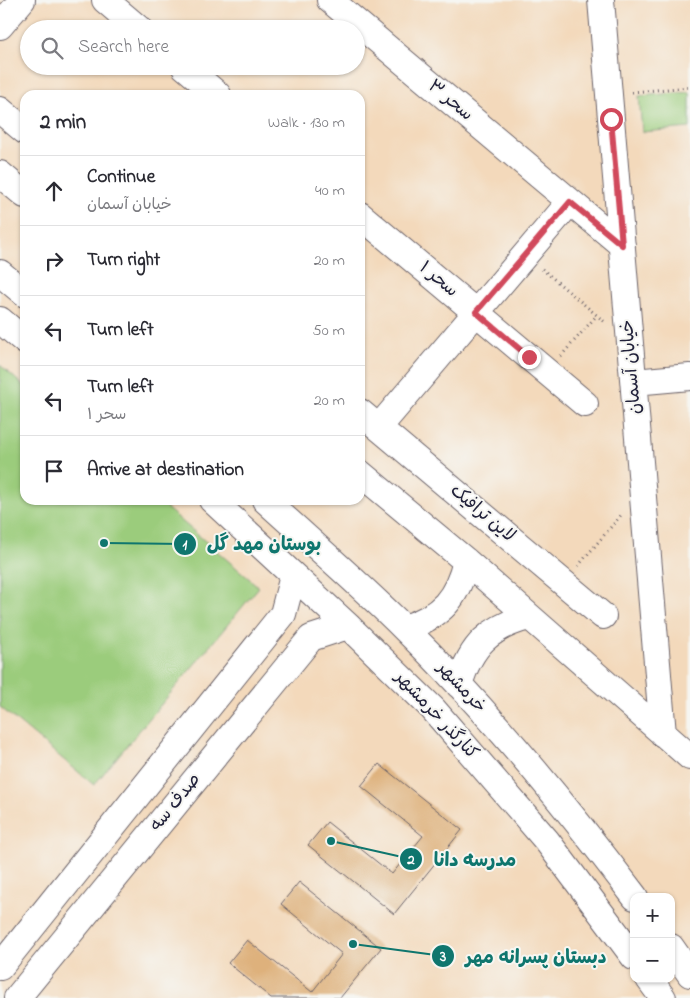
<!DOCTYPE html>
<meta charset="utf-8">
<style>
body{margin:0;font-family:"Indie Flower","Playpen Sans Arabic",sans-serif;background:#f2f2f3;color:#2b2b33}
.controls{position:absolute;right:15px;bottom:15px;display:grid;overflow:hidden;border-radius:10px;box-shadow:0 1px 4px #0004}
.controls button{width:45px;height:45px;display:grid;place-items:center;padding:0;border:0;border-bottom:1px solid #e1e1e2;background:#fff;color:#2b2b33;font:25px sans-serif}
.stop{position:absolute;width:15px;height:15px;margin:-11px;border:4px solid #d1495b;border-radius:50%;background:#fff}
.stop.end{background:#d1495b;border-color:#fff;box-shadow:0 1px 5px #0008}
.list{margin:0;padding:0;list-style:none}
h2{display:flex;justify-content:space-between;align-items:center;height:65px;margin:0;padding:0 20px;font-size:21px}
h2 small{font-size:16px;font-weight:400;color:#7c7c81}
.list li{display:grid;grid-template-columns:32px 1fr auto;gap:15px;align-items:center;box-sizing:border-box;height:70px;padding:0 20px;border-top:1px solid #e1e1e2}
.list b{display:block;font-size:19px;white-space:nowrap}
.list p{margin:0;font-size:16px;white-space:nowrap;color:#7c7c81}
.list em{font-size:16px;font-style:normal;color:#7c7c81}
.icon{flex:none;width:28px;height:28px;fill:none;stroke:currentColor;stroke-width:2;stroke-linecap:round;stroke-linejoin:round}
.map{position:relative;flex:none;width:690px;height:998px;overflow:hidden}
.search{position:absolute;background:#fff;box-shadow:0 1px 4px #0004;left:20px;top:20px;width:345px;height:55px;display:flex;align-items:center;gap:12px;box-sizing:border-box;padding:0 18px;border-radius:28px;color:#7c7c81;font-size:19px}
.panel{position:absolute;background:#fff;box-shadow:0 1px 4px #0004;left:20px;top:90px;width:345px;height:415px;border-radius:15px}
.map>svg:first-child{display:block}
.green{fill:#9bcc7b;stroke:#5e775b}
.building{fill:#deb17c}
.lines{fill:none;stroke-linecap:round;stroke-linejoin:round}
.minor-casing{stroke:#6b6268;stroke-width:28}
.path{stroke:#6b6268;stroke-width:3;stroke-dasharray:1 4;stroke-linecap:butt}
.minor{stroke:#fff;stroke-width:26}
.route{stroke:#d1495b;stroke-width:6}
.labels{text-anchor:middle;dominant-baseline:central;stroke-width:4;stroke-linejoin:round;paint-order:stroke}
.street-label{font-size:18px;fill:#22223b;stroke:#f6f6f2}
.leader{fill:none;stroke:#0f766e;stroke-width:2}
.callout-dot{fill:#0f766e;stroke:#f6f6f2;stroke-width:2}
.mark-label{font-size:15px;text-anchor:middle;font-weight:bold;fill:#fff}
.callout-label{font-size:19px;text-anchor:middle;font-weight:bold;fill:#0f766e;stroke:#f6f6f2;stroke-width:4;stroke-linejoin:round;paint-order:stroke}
</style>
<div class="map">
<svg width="690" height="998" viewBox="0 0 690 998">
<rect width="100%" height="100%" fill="#f6f6f2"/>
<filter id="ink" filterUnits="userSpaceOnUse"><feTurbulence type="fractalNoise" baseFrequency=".02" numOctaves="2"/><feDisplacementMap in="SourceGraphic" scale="10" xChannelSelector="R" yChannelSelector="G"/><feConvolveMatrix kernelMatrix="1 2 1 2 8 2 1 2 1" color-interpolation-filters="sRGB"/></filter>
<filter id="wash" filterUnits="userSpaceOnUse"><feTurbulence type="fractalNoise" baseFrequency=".0096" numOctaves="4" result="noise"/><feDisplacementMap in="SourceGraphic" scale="20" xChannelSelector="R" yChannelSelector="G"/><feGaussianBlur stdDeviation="1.12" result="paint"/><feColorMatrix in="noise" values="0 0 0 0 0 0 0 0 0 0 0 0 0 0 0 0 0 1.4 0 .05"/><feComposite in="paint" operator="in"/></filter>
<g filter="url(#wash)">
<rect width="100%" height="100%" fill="#f3d9bb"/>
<path class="green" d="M690 92V128L642 132 639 96Z
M0 365 25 387V500H157L259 587 94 785 0 707Z"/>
<g id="blocks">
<path class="building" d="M379 764 462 830 394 914 308 845 327 822 392 874 423 836 361 786Z
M299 882 381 948 340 998H271L228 963 247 940 312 992 342 954 281 904Z"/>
</g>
</g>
<g filter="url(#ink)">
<use href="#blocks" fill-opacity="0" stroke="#6b6268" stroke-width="1"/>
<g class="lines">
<defs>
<path id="minor" d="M105 0 139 29
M330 0 622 245
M601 0 663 734
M0 26 22 0
M184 66 218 95
M0 110 25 131
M0 174 25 195
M360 215 585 404
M0 273 25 294
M0 320 25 341
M634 382 690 377
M360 412 603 616
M379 427 570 202
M360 473 466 561 690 757
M212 500 348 626 433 709 547 841 634 957
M265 500C312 543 360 584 405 629 489 711 564 803 635 897
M405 628C441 616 457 599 466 561
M459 685C471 645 490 627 529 617
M671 947 690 974
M0 967 283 614 293 576
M649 979 663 998
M17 998 311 638 348 626"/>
</defs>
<use href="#minor" class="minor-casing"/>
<path class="path" d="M632 92 690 87
M542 269 606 323
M561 356 597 315
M578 566 622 514"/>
<use href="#minor" class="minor"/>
</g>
</g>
<g class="lines" filter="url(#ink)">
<path class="route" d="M529 357 476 312 570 202 622 245 611 119"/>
</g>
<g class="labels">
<g class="street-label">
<text transform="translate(450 101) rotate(40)">سحر ۳</text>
<text transform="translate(438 280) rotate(40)">سحر ۱</text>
<text transform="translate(632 367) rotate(-95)">خیابان آسمان</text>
<text transform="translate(482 514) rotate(40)">لاین ترافیک</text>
<text transform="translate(461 688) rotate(47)">خرمشهر</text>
<text transform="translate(436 716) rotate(47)">کنارگذر خرمشهر</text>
<text transform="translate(176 803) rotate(-51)">صدف سه</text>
</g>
</g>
<path class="leader" d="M104 543L185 544M331 841L411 859M353 944L443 956"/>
<g class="callout-dot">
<circle cx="104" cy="543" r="5"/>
<circle cx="331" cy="841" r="5"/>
<circle cx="353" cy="944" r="5"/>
<circle cx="185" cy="544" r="12"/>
<circle cx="411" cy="859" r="12"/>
<circle cx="443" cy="956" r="12"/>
</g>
<g class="mark-label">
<text x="185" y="549">1</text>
<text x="411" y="864">2</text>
<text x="443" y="961">3</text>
</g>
<g class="callout-label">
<text x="264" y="550">بوستان مهد گل</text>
<text x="475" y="866">مدرسه دانا</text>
<text x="536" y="963">دبستان پسرانه مهر</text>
</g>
</svg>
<div class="controls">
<button>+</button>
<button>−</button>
</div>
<div class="stop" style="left:611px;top:119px"></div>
<div class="stop end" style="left:529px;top:357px"></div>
<div class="search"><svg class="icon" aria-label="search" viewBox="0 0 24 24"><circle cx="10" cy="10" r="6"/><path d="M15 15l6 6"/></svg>Search here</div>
<section class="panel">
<h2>2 min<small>Walk · 130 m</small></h2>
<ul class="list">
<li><svg class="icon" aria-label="ahead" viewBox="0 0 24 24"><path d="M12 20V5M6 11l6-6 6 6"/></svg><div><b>Continue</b><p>خیابان آسمان</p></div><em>40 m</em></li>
<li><svg class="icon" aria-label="right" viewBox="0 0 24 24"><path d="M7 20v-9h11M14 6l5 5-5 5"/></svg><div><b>Turn right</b></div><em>20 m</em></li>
<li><svg class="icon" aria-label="left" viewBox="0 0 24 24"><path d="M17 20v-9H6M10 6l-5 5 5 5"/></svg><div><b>Turn left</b></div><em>50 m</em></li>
<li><svg class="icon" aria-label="left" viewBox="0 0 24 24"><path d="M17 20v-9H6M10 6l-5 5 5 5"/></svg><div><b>Turn left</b><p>سحر ۱</p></div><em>20 m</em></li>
<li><svg class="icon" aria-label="arrive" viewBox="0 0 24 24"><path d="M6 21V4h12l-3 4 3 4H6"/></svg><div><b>Arrive at destination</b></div></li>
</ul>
</section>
</div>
